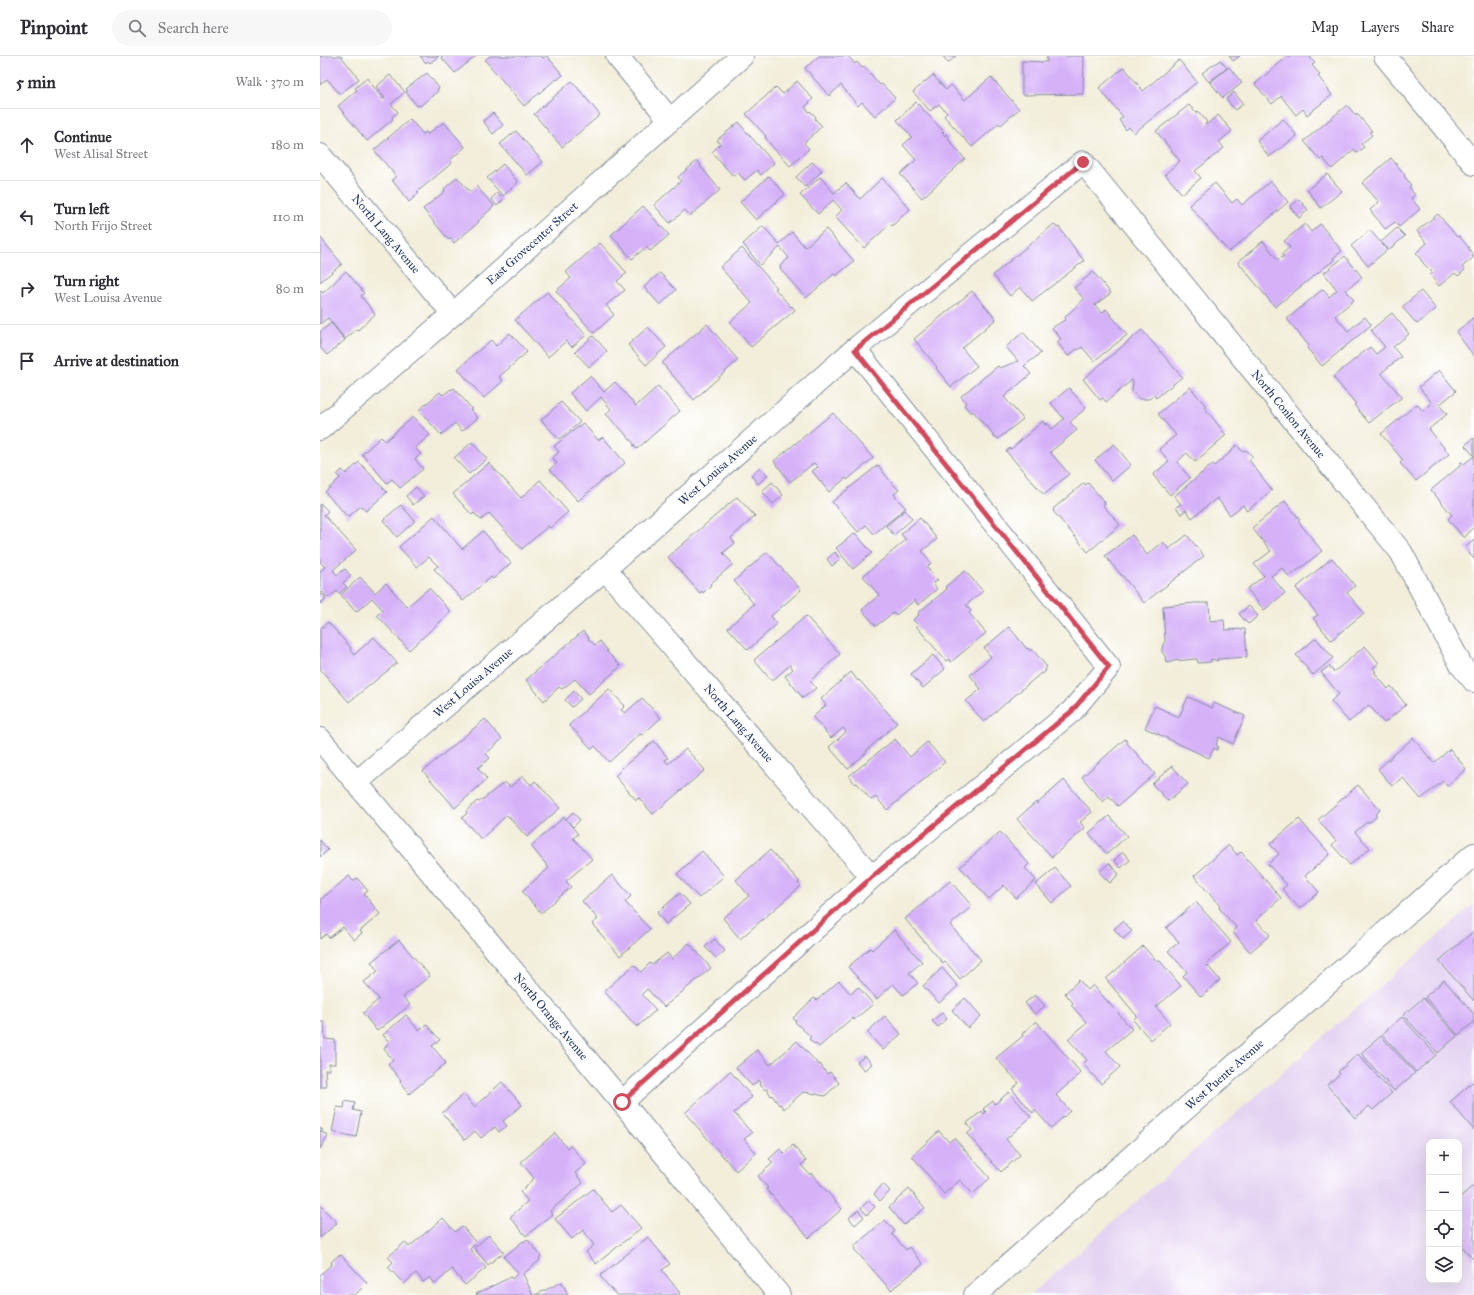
<!DOCTYPE html>
<meta charset="utf-8">
<style>
body{margin:0;font-family:"IM FELL Great Primer",serif;background:#f7f7f7;color:#2b2b33}
.controls{position:absolute;right:12px;bottom:12px;display:grid;overflow:hidden;border-radius:8px;box-shadow:0 4px 16px #0002}
.controls button{width:36px;height:36px;display:grid;place-items:center;padding:0;border:0;border-bottom:1px solid #e1e1e2;background:#fff;color:#2b2b33;font:20px sans-serif}
.stop{position:absolute;width:12px;height:12px;margin:-9px;border:3px solid #d1495b;border-radius:50%;background:#fff}
.stop.end{background:#d1495b;border-color:#fff;box-shadow:0 1px 4px #0008}
.list{margin:0;padding:0;list-style:none}
h2{display:flex;justify-content:space-between;align-items:center;height:52px;margin:0;padding:0 16px;font-size:17px}
h2 small{font-size:13px;font-weight:400;color:#7c7c81}
.list li{display:grid;grid-template-columns:26px 1fr auto;gap:12px;align-items:center;box-sizing:border-box;height:72px;padding:0 16px;border-top:1px solid #e1e1e2}
.list b{display:block;font-size:15px;white-space:nowrap}
.list p{margin:0;font-size:13px;white-space:nowrap;color:#7c7c81}
.list em{font-size:13px;font-style:normal;color:#7c7c81}
.icon{flex:none;width:22px;height:22px;fill:none;stroke:currentColor;stroke-width:2;stroke-linecap:round;stroke-linejoin:round}
.map{position:relative;flex:none;width:1154px;height:1239px;overflow:hidden}
header{display:flex;align-items:center;gap:24px;box-sizing:border-box;height:56px;padding:0 20px;background:#fff;border-bottom:1px solid #e1e1e2}
header strong{font-size:19px}
nav{display:flex;gap:22px;margin-inline-start:auto;font-size:14px}
.search{width:280px;height:36px;background:#f7f7f7;display:flex;align-items:center;gap:10px;box-sizing:border-box;padding:0 14px;border-radius:22px;color:#7c7c81;font-size:15px}
main{display:flex}
aside{flex:1;background:#fff}
.map>svg:first-child{display:block}
.built{fill:#e4d3f2;fill-rule:evenodd}
.building{fill:#d5b1f8}
.lines{fill:none;stroke-linecap:round;stroke-linejoin:round}
.minor-casing{stroke:#868e9c;stroke-width:24}
.major-casing{stroke:#868e9c;stroke-width:24}
.minor{stroke:#fff;stroke-width:22}
.major{stroke:#fff;stroke-width:22}
.route{stroke:#d1495b;stroke-width:5}
.labels{text-anchor:middle;dominant-baseline:central;stroke-width:3;stroke-linejoin:round;paint-order:stroke}
.street-label{font-size:12px;fill:#1b2f5e;stroke:#fff}
</style>
<header>
<strong>Pinpoint</strong>
<div class="search"><svg class="icon" aria-label="search" viewBox="0 0 24 24"><circle cx="10" cy="10" r="6"/><path d="M15 15l6 6"/></svg>Search here</div>
<nav><a>Map</a><a>Layers</a><a>Share</a></nav>
</header>
<main>
<aside>
<h2>5 min<small>Walk · 370 m</small></h2>
<ul class="list">
<li><svg class="icon" aria-label="ahead" viewBox="0 0 24 24"><path d="M12 20V5M6 11l6-6 6 6"/></svg><div><b>Continue</b><p>West Alisal Street</p></div><em>180 m</em></li>
<li><svg class="icon" aria-label="left" viewBox="0 0 24 24"><path d="M17 20v-9H6M10 6l-5 5 5 5"/></svg><div><b>Turn left</b><p>North Frijo Street</p></div><em>110 m</em></li>
<li><svg class="icon" aria-label="right" viewBox="0 0 24 24"><path d="M7 20v-9h11M14 6l5 5-5 5"/></svg><div><b>Turn right</b><p>West Louisa Avenue</p></div><em>80 m</em></li>
<li><svg class="icon" aria-label="arrive" viewBox="0 0 24 24"><path d="M6 21V4h12l-3 4 3 4H6"/></svg><div><b>Arrive at destination</b></div></li>
</ul>
</aside>
<div class="map">
<svg width="1154" height="1239" viewBox="0 0 1154 1239">
<rect width="100%" height="100%" fill="#fff"/>
<filter id="ink" filterUnits="userSpaceOnUse"><feTurbulence type="fractalNoise" baseFrequency=".025" numOctaves="2"/><feDisplacementMap in="SourceGraphic" scale="8" xChannelSelector="R" yChannelSelector="G"/><feConvolveMatrix kernelMatrix="1 2 1 2 8 2 1 2 1" color-interpolation-filters="sRGB"/></filter>
<filter id="wash" filterUnits="userSpaceOnUse"><feTurbulence type="fractalNoise" baseFrequency=".012" numOctaves="4" result="noise"/><feDisplacementMap in="SourceGraphic" scale="16" xChannelSelector="R" yChannelSelector="G"/><feGaussianBlur stdDeviation="0.9" result="paint"/><feColorMatrix in="noise" values="0 0 0 0 0 0 0 0 0 0 0 0 0 0 0 0 0 1.4 0 .05"/><feComposite in="paint" operator="in"/></filter>
<g filter="url(#wash)">
<rect width="100%" height="100%" fill="#f2eeda"/>
<path class="built" d="M1154 848V1239H710ZM1109 1086H1139V1224H1109Z"/>
<g id="blocks">
<path class="building" d="M0 0H21L39 23 20 38 7 23 0 29Z
M100 0H119L110 7 108 5 106 7Z
M123 0H156L135 17 121 1Z
M170 0H222L223 2 227 0 243 19 237 24 236 23 204 50 165 4Z
M499 0H528L535 8 537 6 542 12 544 10 560 29 562 28 575 42 555 60 542 46 538 50 521 29 509 40 485 12Z
M623 0H636L628 7Z
M727 0H764L763 38 702 39V5L727 6Z
M909 0H920L913 5Z
M968 0H989L995 7 992 9 1000 19 998 20 1012 39 987 59 983 53 976 59 961 40 952 48 935 28Z
M859 4 877 26 814 77 809 71 806 74 799 64 803 61 779 32 804 11 823 35Z
M900 4 907 12 889 26 882 17Z
M909 11 922 27 903 42 890 26Z
M107 17 119 32 117 33 118 35 100 50 99 49 97 50 86 36 88 35 86 33Z
M70 19 85 36 71 48 78 56 72 61 73 63 47 85 18 50 37 34 35 32 47 22 63 43 65 42 56 31Z
M613 19 626 34 631 29 645 44 671 21 699 53 681 69 679 67 652 91 624 60 627 57 619 48 610 55 593 36Z
M252 25 280 59 242 91 214 58Z
M477 25 493 43 485 51 489 56 490 55 496 61 495 63 502 70 484 87 489 93 470 110 450 88 445 81 446 80 426 58 456 31 463 38Z
M914 36 923 48 915 54 906 43Z
M596 46 624 76 622 77 625 80 626 78 629 82 628 83 645 103 602 142 580 118 596 104 583 89 592 81 577 64Z
M869 49 876 57 878 55 887 66 885 68 886 69 898 59 912 75 899 86 904 92 875 115 881 122 862 138 845 118 860 105 836 75Z
M1027 49 1036 60 1037 58 1052 75 1049 76 1052 79 1041 88 1044 91 1037 97 1034 93 1012 113 1003 102 1000 104 984 85Z
M173 57 183 69 173 78 163 65Z
M90 63 103 78 106 76 108 78 124 66 145 91 130 104 132 107 97 136 99 137 89 146 72 124 76 120 54 94Z
M963 63 977 80 949 101 937 85Z
M419 66 423 72 454 107 441 119 437 114 425 124 418 117 413 120 392 96 400 88 397 84Z
M196 75 223 106 207 119 180 88Z
M1071 102 1085 119 1084 120 1091 129 1089 131 1095 139 1091 142 1100 153 1079 171 1075 166 1065 173 1050 154 1059 146 1042 127Z
M377 105 381 109 380 110 400 134 370 160 365 154 350 167 334 149 361 125 358 121Z
M492 106 502 115 485 131 476 121Z
M183 108 198 126 183 140 167 122Z
M1007 118 1022 135 1001 152 987 134Z
M449 120 465 138 436 164 420 146Z
M137 121 150 136 156 130 174 150 158 165 159 166 134 187 131 182 129 184 103 153 125 135 124 133Z
M500 121 514 137 526 127 540 143 562 122 590 153 572 170 570 168 544 192 515 161 522 154 513 144 498 158 480 139Z
M951 125 968 146 909 196 869 149 895 127 912 147 917 143 922 149Z
M177 137 183 144 177 150 171 143Z
M979 143 988 154 979 162 970 151Z
M323 150 349 179 330 195 326 191 312 203 291 179Z
M1118 158 1137 181 1139 180 1149 192H1148L1153 198 1152 200 1154 201 1142 211 1145 214 1138 220 1135 217 1119 230 1110 219 1113 217 1104 208 1096 197 1107 187 1097 175Z
M734 168 737 172 739 171 764 205 712 245 700 231 690 240 673 219Z
M985 168 991 176 1000 168 1022 195 1013 202 1014 204 955 251 918 206 943 185 958 204 964 200 962 198 970 191 964 185Z
M443 170 459 188 472 176 485 191 506 173 534 205 516 220 514 218 486 242 460 213 461 212 460 210 469 202 460 191 440 209 423 188Z
M1077 172 1085 180 1069 194 1061 186Z
M1050 174 1067 194 1048 210 1031 190Z
M0 181 22 208 0 226Z
M280 187 307 217 297 225 305 234 286 249 294 259 274 277 236 235 251 222 246 216Z
M422 192 457 232 455 233 471 251 472 250 475 254 431 291 410 266 432 247 400 211Z
M1025 200 1042 221 1026 234 1034 244 1015 260 1028 275 1045 261 1051 269 1002 310 987 292 989 290 967 263 1003 233 1009 241 1017 234 1004 217Z
M26 215 44 237 41 240 55 258 38 274 37 273 25 283 8 262 0 268V236L1 235 3 237Z
M773 216 791 237 775 249 782 257 786 253 807 279 774 305 762 291 758 294 757 293 748 300 737 286 741 283 732 272 746 263 745 261 764 243 754 232Z
M340 217 356 234 340 249 324 231Z
M652 235 676 263 642 292 657 310 631 331 616 312 617 311 594 283Z
M1101 235 1116 253 1097 268 1082 251Z
M227 236 266 279 252 291 246 285 228 301 195 264Z
M1072 257 1089 278 1073 291 1081 301 1061 317 1082 341 1049 367 1034 349 1036 348 1013 321 1050 291 1056 298 1065 291 1051 274Z
M1154 261V300L1136 276Z
M11 267 25 284 7 299 0 291V276Z
M387 268 418 304 374 344 342 307Z
M328 271 346 291 326 309 308 289Z
M822 274 862 321 836 342 834 339 829 343H819L812 335 813 326 812 324 786 346 783 342 780 344 763 323Z
M703 276 721 297 704 310 711 318 684 341 703 363 678 383 675 380 674 381 667 370 666 371 653 355 651 357 644 349 646 347 641 340 678 310 680 312 698 305 686 291Z
M190 277 207 296 179 321 183 325 164 342 138 313 155 297H156L171 284 176 290Z
M273 280 287 295 269 311 255 296Z
M1119 314 1136 335 1119 349 1127 358 1109 373 1129 398 1096 425 1080 407 1083 404 1061 378 1097 348 1103 355 1112 347 1099 331Z
M270 320 284 336 295 326 316 350 338 330 360 355 317 393 313 389H315L299 371H298L286 358 291 353 281 341 266 355 250 337Z
M870 331 886 350 884 351 906 379 875 406 867 397 857 406 870 422 850 439 833 419 849 405 839 393 856 379 838 358Z
M134 332 152 353H150L158 362 142 375 135 367 121 379 99 354 120 336 123 339 131 333V334Z
M749 332 766 352 750 366 757 374 730 396 749 418 724 439 686 395 690 392 691 393 723 365 725 369 727 367 732 373 744 363 731 347Z
M241 346 260 366 239 383 221 364Z
M513 357 553 402 527 424 526 422 509 436 492 415 498 411 494 407 470 426 454 405Z
M93 361 110 379 95 392 101 398 95 403 103 413 80 432 72 423 67 427 42 398 61 381 65 385Z
M263 367 278 384 283 381 305 407 291 419 286 422H285L258 445 230 413 237 407 232 402 239 396 234 390Z
M1154 382V400L1145 389Z
M152 386 167 403 149 418 134 402Z
M794 388 811 409 792 425 775 404Z
M917 389 923 396 926 394 933 401 929 404 952 434 927 455 923 449 910 459 897 442 872 462 866 454 861 458 856 451 861 448 854 440 893 408 894 410 913 394 912 393Z
M1154 400V471L1144 482 1128 463 1132 459 1111 434 1140 410 1139 408 1141 406 1144 408Z
M39 406 67 436 46 455 41 450 28 461 5 436 20 422 17 419 22 414 26 418Z
M169 407 201 442 220 424 248 456 230 472 228 470 202 493 169 457 161 464 154 457 152 459 133 438Z
M558 409 571 426 579 434 574 438 577 443 586 452 554 478 546 469 538 476 512 446Z
M440 411 448 419 438 428 431 419Z
M452 426 463 439 453 448 442 435Z
M764 427 766 429 768 427 785 447 783 449 800 469 768 496 733 455 734 454 733 453Z
M96 431 104 440 93 449 86 440Z
M417 441 435 460 411 482 415 487 403 497 413 508 390 528 391 529 383 537 382 535 380 537 348 501Z
M965 445 980 464 978 465 1002 495 969 521 962 512 951 520 965 537 944 554 927 533 944 520 934 508 951 495 932 472Z
M1 448 8 455 4 459 36 494 13 514 17 519 25 513 31 520 23 527 27 531 19 538 17 535 8 542 0 533V515L5 511 0 506V449Z
M81 449 95 465 77 481 63 464Z
M585 454 592 463 574 479 566 470Z
M114 460 142 493 163 475 191 507 173 523 171 521 143 545 114 513 118 510 109 501 97 511 79 491Z
M600 462 617 483 602 495 611 507 607 511 610 514 609 515 618 524 613 528 617 533 598 549 595 544 576 559 574 556 556 570 542 554 559 539 543 520 586 484 581 478Z
M535 477 552 497 533 513 516 492Z
M812 479 827 499 843 486 849 493 867 479 884 500 824 547 802 519H801L785 500Z
M1154 484V503L1145 492Z
M447 496 481 534 451 560 457 568 428 594 408 572 434 548 414 525Z
M515 496 520 503 512 510 507 503Z
M1012 502 1035 530 1027 537 1044 557 1011 584 993 562 998 559 976 532Z
M645 515 663 535 646 549 651 555 649 557 666 577 631 606 629 603 626 605 596 570 598 569 593 564 599 559 598 557 627 533 625 531Z
M40 521 55 537 66 527 87 551 109 532 131 556 89 594 57 559 63 554 52 542 36 556 21 539Z
M0 536 6 542 0 548Z
M875 547H889L890 565 904 564 905 574 925 573 927 601 897 603 898 605 891 603V606L878 607 877 603 853 605 852 606 846 607 845 600 842 596V593L843 588 845 586 843 550Z
M929 550 938 560 928 568 919 558Z
M486 560 520 598 490 625 496 632 483 642 465 620 473 613 470 609 452 625 434 604Z
M8 566 31 592 30 594 34 599 54 581 77 607 29 646 0 613V573Z
M689 571 707 593 708 592 710 595 712 593 727 611 725 613 726 615 722 618 721 617 664 666 646 645 661 633 650 619 671 601 664 592Z
M263 575 269 582 268 583 275 589 280 585 288 595H286L301 610 269 638 255 623 242 633 239 631 224 645 206 624Z
M996 582 1013 602 993 619 976 599Z
M1045 590 1059 607 1053 612 1056 616H1054L1068 633 1071 630 1086 649 1064 667 1049 649 1029 666 1011 645 1019 638 1001 616 1009 610 1014 616Z
M613 599 625 613 603 632 591 618Z
M531 616 538 625 539 624 577 667 546 695 547 696 528 713 509 691 526 676 523 672 511 682 493 661 506 649 501 643Z
M289 633 305 650 301 654 305 657 322 642 341 662 322 679 320 678 289 706 275 690 272 693 249 669Z
M254 635 261 643 252 651 245 644Z
M868 641 892 652 894 647 925 660 913 688 899 681 896 689 898 690 897 694 894 692 889 702 825 672 835 650 859 661Z
M165 663 182 683 166 698 170 702 158 712 167 723 135 752 103 715Z
M1093 682 1114 707 1130 693 1146 713 1127 730 1123 725 1101 743 1083 722 1072 730 1058 713Z
M575 683 590 701 607 686 625 706 567 754 556 741 551 744 537 727 535 728 529 720Z
M805 683 808 687H807L835 718 798 750 789 740 783 746 762 721Z
M334 685 348 702 345 704 348 708 366 693 385 714 333 758 319 742 316 744 295 720 302 713V712Z
M852 710 868 728 848 745 832 728Z
M203 720 211 729 215 725 240 752 207 781 187 759 161 783 142 762 147 757 146 755 157 745 159 746 185 726 190 731Z
M744 724 772 756 760 766 765 772 732 801 697 763 716 746 717 748Z
M1038 729 1060 754 1056 758V761L1050 766H1047L1035 776 1050 792 1030 809 1012 789 1016 785 998 764Z
M253 756 260 764 253 771 246 763Z
M789 760 807 780 787 798 769 777Z
M244 761 258 778 253 782 272 803 246 825 251 831 221 857 202 835 229 812 211 790Z
M979 763 1010 798 985 820 999 836 980 853 962 833 967 829 948 808 959 798 950 788Z
M680 776 709 808 705 812 716 824 696 842 684 829 669 843 640 811Z
M0 784 8 794 0 801Z
M909 789 917 799 921 796 961 842 936 864 950 879 930 896 913 876 917 872 899 852 900 850 874 820Z
M450 794 480 826 478 827 481 830 420 883 403 862 429 840 416 824Z
M382 795 404 820 379 842 357 818Z
M803 796 810 804 801 812 794 804Z
M789 807 799 818 790 827 779 816Z
M735 812 751 830 732 847 716 828Z
M292 819 311 840 305 846 330 873 300 900 272 868 278 863 262 845Z
M29 820 33 825 37 822 48 835 44 838 60 858 40 875 42 877 34 884 23 871 9 882 6 878 0 883V848L2 846 0 844Z
M630 825 652 850 630 869 661 904 640 923 625 905 623 907 585 863Z
M360 837 370 848 346 868 337 857Z
M876 846 911 886 886 908 900 924 881 941 863 920 867 916 848 895 859 886 846 872Z
M803 865 812 875 803 883 794 873Z
M574 874 602 906 589 917 598 927 583 939 573 928 557 943 528 911 550 892 552 894Z
M1154 875V945L1119 905Z
M395 883 405 895 396 902 385 891Z
M79 884 110 920 83 941 90 949 57 975 43 957 59 943 44 926 58 915 51 906Z
M369 887 391 912 344 951 327 933 322 938 336 954 317 971 284 935 314 909 321 916 330 907 332 909 347 897 352 903Z
M823 890 837 906 839 904 861 930 836 951 850 967 831 984 813 964 817 960 786 923Z
M622 912 638 930 619 947 603 930Z
M759 924 768 934 773 929 812 973 786 995 800 1011 781 1028 763 1008 767 1004 748 983 767 967 751 949 753 947 745 937Z
M1124 924 1154 958V966L1138 979 1105 941Z
M519 925 531 938 538 931 553 948 534 964 532 962 499 991 495 987 494 988 489 983 491 981 475 966 476 965 473 962 494 942 497 944Z
M715 939 725 950 715 958 705 947Z
M645 942 661 960 648 972 632 954Z
M1103 942 1137 980 1118 997 1083 959Z
M622 957 627 963 618 971 612 965Z
M86 959 99 975 106 968 120 984 112 990 126 1007 89 1038 80 1026 81 1024 68 1009 73 1004 64 993 69 986 63 979Z
M565 960 581 978 563 994 547 976Z
M1082 961 1116 999 1096 1016 1062 978Z
M716 965 761 1017 736 1039 750 1055 731 1072 715 1054 713 1057 692 1033 699 1027 676 1002 703 980 702 978Z
M0 966H4L5 983 15 984V1008H9V1014H5L6 1031H0Z
M1061 980 1095 1017 1074 1035 1041 997Z
M477 985 499 1009 500 1008 507 1018 510 1016 519 1027 505 1040 486 1036 485 1037 483 1036 464 1053 460 1048 459 1049 452 1039 451 1040 447 1033 445 1034 439 1028 441 1026 439 1024 432 1030 416 1012 437 994 450 1009Z
M1038 998 1072 1037 1053 1054 1049 1050 1035 1062 1007 1029 1020 1018 1018 1016Z
M545 1000 552 1008 544 1014 537 1006Z
M410 1015 432 1041 414 1057 432 1077 424 1083 436 1097 416 1115 365 1057Z
M1154 1025V1074L1130 1046Z
M182 1026 202 1049 183 1065 187 1070 179 1076 175 1071 161 1082 155 1075 145 1084 122 1057 144 1038 154 1051Z
M689 1036 711 1061 686 1083 700 1099 681 1116 647 1078 652 1074 647 1067 662 1055 664 1058 666 1056 663 1053 673 1045 675 1048Z
M25 1045 35 1047 33 1054 41 1056 36 1081 12 1076 17 1051 24 1052Z
M0 1072 3 1074 1 1076 8 1079 0 1093Z
M619 1075 629 1086 634 1082 670 1122 653 1138 640 1124 624 1138 592 1100Z
M235 1077 247 1092 250 1089 266 1108 255 1117 263 1127 230 1155 232 1158 206 1180 190 1161 208 1145 200 1136 214 1122 201 1106Z
M473 1089 486 1105 481 1109 490 1119 491 1117 522 1153 489 1182 446 1133 448 1132 438 1120 453 1107 449 1103 460 1093 464 1097Z
M563 1128 570 1135 560 1145 554 1138Z
M1154 1129V1204L1139 1187V1142Z
M273 1133 292 1156 301 1149 321 1172 276 1208 266 1196 274 1189 263 1174 252 1183 235 1163Z
M589 1133 605 1152 584 1169 569 1151Z
M549 1144 555 1151 547 1159 541 1152Z
M0 1149 17 1167 0 1182Z
M538 1154 544 1161 535 1169 529 1162Z
M123 1162 135 1176 142 1170 156 1187 150 1193 166 1212 145 1229 132 1213 115 1228 110 1221 103 1226 96 1217 84 1228 68 1211 73 1206 68 1201 85 1186 89 1191Z
M565 1164 575 1175 572 1178 586 1194 589 1191 603 1208 571 1234 534 1193 535 1192 534 1190Z
M169 1179 184 1196 168 1209 154 1192Z
M328 1181 350 1208 342 1214 360 1237 358 1239H296L280 1220Z
M207 1183 221 1200 219 1203 220 1204 203 1218 213 1239H157L156 1238 191 1221 192 1223 198 1217 184 1201 203 1185 204 1186Z
M19 1199 20 1200 21 1199 47 1227 35 1239H0V1219L12 1208 11 1206Z
M242 1226 248 1239H215Z"/>
</g>
</g>
<g filter="url(#ink)">
<use href="#blocks" fill-opacity="0" stroke="#868e9c" stroke-width="1"/>
<g class="lines">
<defs>
<g id="minor">
<path d="M297 0 350 64"/>
<path d="M1065 0 1154 108"/>
<path id="s1" d="M0 99 133 258"/>
<path id="s2" d="M0 373 133 258 422 0"/>
<path id="s3" d="M285 513 552 821"/>
<path id="s4" d="M0 683 302 1046 459 1239"/>
<path id="s5" d="M37 726 285 513 535 293 763 106 1081 496 1141 609 1154 625"/>
<path d="M302 1046 552 821 752 655 789 611 535 293"/>
</g>
<g id="major">
<path id="s6" d="M655 1239 1154 798"/>
</g>
</defs>
<use href="#minor" class="minor-casing"/>
<use href="#major" class="major-casing"/>
<use href="#minor" class="minor"/>
<use href="#major" class="major"/>
</g>
</g>
<g class="lines" filter="url(#ink)">
<path class="route" d="M302 1046 552 821 752 655 789 611 535 294 763 106"/>
</g>
<g class="labels">
<g class="street-label">
<text stroke="none"><textPath href="#s1" startOffset="103">North Lang Avenue</textPath></text>
<text stroke="none"><textPath href="#s2" startOffset="282">East Grovecenter Street</textPath></text>
<text stroke="none"><textPath href="#s5" startOffset="1280">North Conlon Avenue</textPath></text>
<text stroke="none"><textPath href="#s5" startOffset="477">West Louisa Avenue</textPath></text>
<text stroke="none"><textPath href="#s5" startOffset="153">West Louisa Avenue</textPath></text>
<text stroke="none"><textPath href="#s3" startOffset="204">North Lang Avenue</textPath></text>
<text stroke="none"><textPath href="#s4" startOffset="361">North Orange Avenue</textPath></text>
<text stroke="none"><textPath href="#s6" startOffset="333">West Puente Avenue</textPath></text>
</g>
</g>
</svg>
<div class="controls">
<button>+</button>
<button>−</button>
<button><svg class="icon" aria-label="locate" viewBox="0 0 24 24"><circle cx="12" cy="12" r="6"/><path d="M12 2v4M12 18v4M2 12h4M18 12h4"/></svg></button>
<button><svg class="icon" aria-label="layers" viewBox="0 0 24 24"><path d="M12 4l9 5-9 5-9-5zM3 14l9 5 9-5"/></svg></button>
</div>
<div class="stop" style="left:302px;top:1046px"></div>
<div class="stop end" style="left:763px;top:106px"></div>
</div>
</main>
